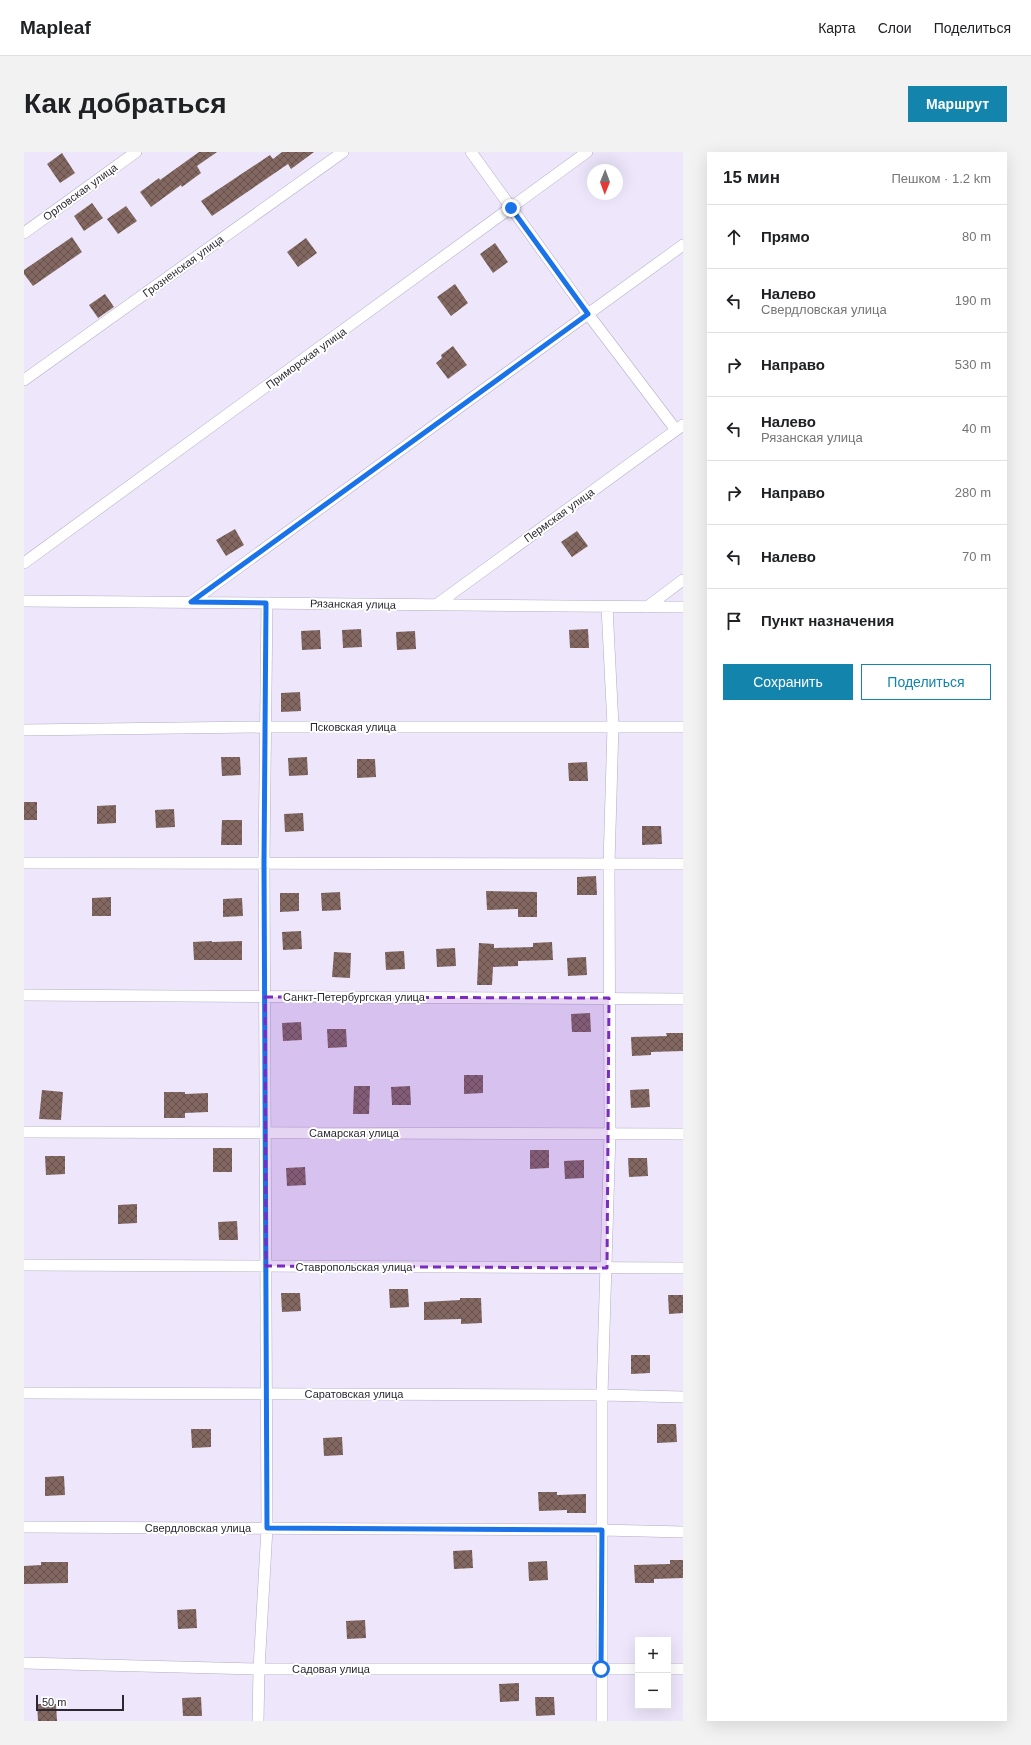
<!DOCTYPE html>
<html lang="ru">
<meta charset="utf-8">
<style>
body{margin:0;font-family:Helvetica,sans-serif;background:#f2f2f2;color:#202124}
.controls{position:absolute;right:12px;bottom:12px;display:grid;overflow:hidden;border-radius:0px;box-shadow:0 4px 16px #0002}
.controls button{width:36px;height:36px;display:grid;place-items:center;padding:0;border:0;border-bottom:1px solid #e0e0e0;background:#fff;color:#202124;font:20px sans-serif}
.compass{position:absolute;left:563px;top:12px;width:36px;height:36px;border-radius:50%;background:#fff;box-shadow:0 4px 16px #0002;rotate:181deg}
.scale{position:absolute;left:12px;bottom:10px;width:88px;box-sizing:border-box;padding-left:4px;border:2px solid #2b2832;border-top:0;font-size:11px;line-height:14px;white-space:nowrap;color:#2b2832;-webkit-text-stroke:3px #fff;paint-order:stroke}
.stop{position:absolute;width:12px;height:12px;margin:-9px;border:3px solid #1a73e8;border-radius:50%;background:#fff}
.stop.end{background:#1a73e8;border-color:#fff;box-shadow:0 1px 4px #0008}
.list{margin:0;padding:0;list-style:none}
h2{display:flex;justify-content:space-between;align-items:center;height:52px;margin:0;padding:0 16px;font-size:17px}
h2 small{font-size:13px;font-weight:400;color:#757577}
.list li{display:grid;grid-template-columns:26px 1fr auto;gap:12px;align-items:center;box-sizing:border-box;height:64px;padding:0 16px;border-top:1px solid #e0e0e0}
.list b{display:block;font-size:15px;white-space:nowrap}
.list p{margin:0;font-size:13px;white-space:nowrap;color:#757577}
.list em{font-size:13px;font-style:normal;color:#757577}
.actions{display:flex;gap:8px;padding:12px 16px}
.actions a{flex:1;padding:9px 0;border:1px solid #1384ab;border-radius:0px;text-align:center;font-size:14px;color:#1384ab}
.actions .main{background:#1384ab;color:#fff}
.icon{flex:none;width:22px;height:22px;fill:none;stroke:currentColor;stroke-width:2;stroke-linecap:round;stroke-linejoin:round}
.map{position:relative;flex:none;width:659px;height:1569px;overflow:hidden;border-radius:0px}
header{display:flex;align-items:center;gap:24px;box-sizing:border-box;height:56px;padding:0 20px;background:#fff;border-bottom:1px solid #e0e0e0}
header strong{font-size:19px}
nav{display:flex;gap:22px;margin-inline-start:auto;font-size:14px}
.intro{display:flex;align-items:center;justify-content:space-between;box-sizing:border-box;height:96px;padding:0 24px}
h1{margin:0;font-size:28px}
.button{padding:10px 18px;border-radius:0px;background:#1384ab;color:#fff;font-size:14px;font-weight:700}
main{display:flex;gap:24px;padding:0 24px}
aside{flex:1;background:#fff;border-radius:0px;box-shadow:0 4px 16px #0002}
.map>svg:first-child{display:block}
.building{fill:url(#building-cross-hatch)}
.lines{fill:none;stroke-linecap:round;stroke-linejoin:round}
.minor-casing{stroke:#b4abc4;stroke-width:12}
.minor{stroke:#fff;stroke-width:11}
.route{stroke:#1a73e8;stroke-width:5}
.marked{fill:#7b2cbf;fill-opacity:0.2;stroke:#7b2cbf;stroke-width:3;stroke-dasharray:8 5;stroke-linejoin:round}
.labels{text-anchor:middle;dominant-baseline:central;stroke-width:4;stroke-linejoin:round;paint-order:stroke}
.street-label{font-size:11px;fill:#2b2832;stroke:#fff}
</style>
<header>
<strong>Mapleaf</strong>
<nav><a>Карта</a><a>Слои</a><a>Поделиться</a></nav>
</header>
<div class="intro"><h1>Как добраться</h1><a class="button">Маршрут</a></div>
<main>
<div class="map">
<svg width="659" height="1569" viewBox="0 0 659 1569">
<defs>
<pattern id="building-cross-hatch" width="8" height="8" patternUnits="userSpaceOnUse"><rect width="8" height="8" fill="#836862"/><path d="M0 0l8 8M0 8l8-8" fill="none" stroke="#66514d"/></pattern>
</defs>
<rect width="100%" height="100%" fill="#eee7fc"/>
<path class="building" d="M175 0H193L173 14 177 21 158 35 157 33 127 55 116 40 135 26 136 28Z
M258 0H290L267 17 264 12 188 64 177 49 246 3 249 7Z
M38 1 51 21 36 31 23 12Z
M68 51 79 66 60 79 50 64Z
M102 54 113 69 94 82 83 67Z
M48 85 58 100 9 134 0 122V118Z
M282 86 293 101 274 115 263 100Z
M471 91 484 110 469 121 456 102Z
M431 132 444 151 427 164 413 145Z
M81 142 90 155 74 166 65 153Z
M429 194 443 213 424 227 412 211 418 206 417 203Z
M211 377 220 393 202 404 192 388Z
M553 379 564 394 548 405 537 390Z
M337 477 338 495 319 496 318 478Z
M564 477 565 496H546L545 478Z
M296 478 297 497 278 498 277 479Z
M391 479 392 497 373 498 372 480Z
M276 540 277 559 257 560V541Z
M197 605H216L217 623 198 624Z
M283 605 284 623 265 624 264 606Z
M333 607H351L352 625 333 626Z
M563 610 564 629H545L544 611Z
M0 650H13V668H0Z
M92 653V671L73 672V654Z
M150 657 151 675 132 676 131 658Z
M279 661 280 679 261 680 260 662Z
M198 668H218V693H197Z
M618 674H637L638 692 618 693Z
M572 724 573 743H553V725Z
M462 739 513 740V765H494V757L463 758Z
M316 740 317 758 298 759 297 741Z
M256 741H275V759L256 760Z
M87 745V764H68V746Z
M218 746 219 764 199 765V747Z
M277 779 278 797 259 798 258 780Z
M188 789V790L218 789V808H170L169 790Z
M528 790 529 808 494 809V814L469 815 468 833H453L455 791 470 792V796L509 795V791Z
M431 796 432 814 413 815 412 797Z
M380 799 381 817 362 818 361 800Z
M310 800 327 801 326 826 308 825Z
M562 805 563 823 544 824 543 806Z
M566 861 567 880H548L547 862Z
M277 870 278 888 259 889 258 871Z
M303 877H322L323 895 304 896Z
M642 881H659V899L627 900V903L608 904 607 885 643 884Z
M440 923H459V941L440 942Z
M330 934H346L345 962H329Z
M386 934 387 953H368L367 935Z
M625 937 626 955 607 956 606 938Z
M18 938 39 940 37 968 15 967Z
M140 940H161V942L184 941V960L161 961V966H140Z
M189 996H208V1020H189Z
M506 998H525V1016L506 1017Z
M21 1004H41V1022L22 1023Z
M604 1006H623L624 1024 605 1025Z
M560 1008V1026L541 1027 540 1009Z
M281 1015 282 1033 263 1034 262 1016Z
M113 1052V1071L94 1072V1053Z
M213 1069 214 1088H195L194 1070Z
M365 1137H384L385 1155 366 1156Z
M257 1141H276L277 1159 258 1160Z
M644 1143H659V1161L645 1162Z
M436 1146H457L458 1171 437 1172V1167L400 1168V1150L436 1148Z
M607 1203H626V1221L607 1222Z
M633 1272H652L653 1290 633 1291Z
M167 1277H187V1295L168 1296Z
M318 1285 319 1303 300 1304 299 1286Z
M40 1324 41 1343 21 1344V1325Z
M514 1340H533V1343L562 1342V1361H543V1358L515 1359Z
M448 1398 449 1416 430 1417 429 1399Z
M646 1408H659V1426L630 1427V1431H611L610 1413 646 1412Z
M523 1409 524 1428 505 1429 504 1410Z
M17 1410H44V1431L0 1432V1414L17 1413Z
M172 1457 173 1476 154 1477 153 1458Z
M341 1468 342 1486 323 1487 322 1469Z
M495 1531V1549L476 1550 475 1532Z
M177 1545 178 1564H159L158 1546Z
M511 1545H530L531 1563 512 1564Z
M13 1552H32L33 1569H14Z"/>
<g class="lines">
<defs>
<path id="minor" d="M447 0 564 162 652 278
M0 81 112 0
M0 228 319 0
M0 411 563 0
M0 449 659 455
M167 450 659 93
M412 453 659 273
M623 455 659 428
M0 578 241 575H659
M0 711 659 712
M0 843 659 847
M0 980 659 982
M0 1113 659 1116
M0 1241 578 1243 659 1245
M0 1375 578 1378 659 1380
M0 1511 235 1517H614
M644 1517H659
M234 1569 235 1517 243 1376 240 711 243 451
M578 1569V1243L586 981 585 712 589 574 583 455"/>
</defs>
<use href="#minor" class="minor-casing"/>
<use href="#minor" class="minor"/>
</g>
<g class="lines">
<path class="route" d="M487 56 564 162 167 450 242 451 240 711 243 1376 578 1378 577 1517"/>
</g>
<path class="marked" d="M241 845 585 846 583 1116 242 1114Z"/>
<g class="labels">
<g class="street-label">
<text transform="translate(56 40) rotate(-36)">Орловская улица</text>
<text transform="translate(159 114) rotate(-36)">Грозненская улица</text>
<text transform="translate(282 206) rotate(-36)">Приморская улица</text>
<text transform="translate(535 363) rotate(-36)">Пермская улица</text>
<text transform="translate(329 452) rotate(1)">Рязанская улица</text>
<text x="329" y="575">Псковская улица</text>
<text x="330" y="845">Санкт-Петербургская улица</text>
<text x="330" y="981">Самарская улица</text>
<text x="330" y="1115">Ставропольская улица</text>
<text x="330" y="1242">Саратовская улица</text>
<text x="174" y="1376">Свердловская улица</text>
<text x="307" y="1517">Садовая улица</text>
</g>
</g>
</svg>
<div class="controls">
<button>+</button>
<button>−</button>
</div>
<svg class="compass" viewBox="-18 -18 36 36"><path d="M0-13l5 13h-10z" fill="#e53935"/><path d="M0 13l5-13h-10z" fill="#757577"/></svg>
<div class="scale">50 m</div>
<div class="stop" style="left:577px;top:1517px"></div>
<div class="stop end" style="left:487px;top:56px"></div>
</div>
<aside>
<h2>15 мин<small>Пешком · 1.2 km</small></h2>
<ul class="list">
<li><svg class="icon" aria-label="ahead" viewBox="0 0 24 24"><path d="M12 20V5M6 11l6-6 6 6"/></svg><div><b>Прямо</b></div><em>80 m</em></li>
<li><svg class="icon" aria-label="left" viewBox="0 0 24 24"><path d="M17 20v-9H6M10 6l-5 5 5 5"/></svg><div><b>Налево</b><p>Свердловская улица</p></div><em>190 m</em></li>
<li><svg class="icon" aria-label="right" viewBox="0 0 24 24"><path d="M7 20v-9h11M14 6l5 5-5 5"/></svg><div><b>Направо</b></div><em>530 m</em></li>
<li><svg class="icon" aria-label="left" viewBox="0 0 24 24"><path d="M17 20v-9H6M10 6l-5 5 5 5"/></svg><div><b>Налево</b><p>Рязанская улица</p></div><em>40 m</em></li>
<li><svg class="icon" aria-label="right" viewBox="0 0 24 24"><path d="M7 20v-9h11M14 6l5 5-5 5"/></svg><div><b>Направо</b></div><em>280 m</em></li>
<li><svg class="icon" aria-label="left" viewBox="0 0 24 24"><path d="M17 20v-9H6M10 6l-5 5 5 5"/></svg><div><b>Налево</b></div><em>70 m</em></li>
<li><svg class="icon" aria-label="arrive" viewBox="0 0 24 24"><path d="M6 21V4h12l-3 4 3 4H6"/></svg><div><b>Пункт назначения</b></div></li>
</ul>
<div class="actions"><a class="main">Сохранить</a><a>Поделиться</a></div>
</aside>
</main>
